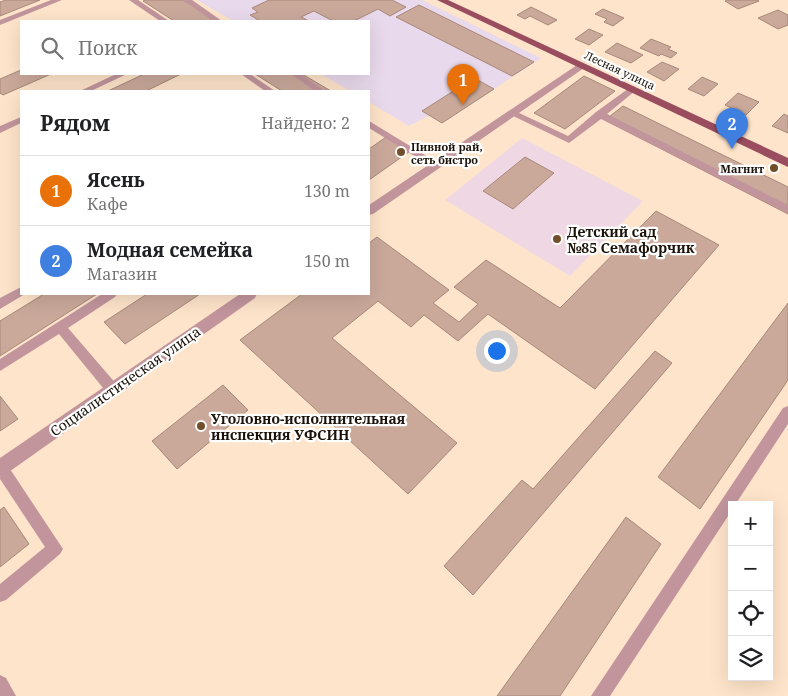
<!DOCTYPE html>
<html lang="ru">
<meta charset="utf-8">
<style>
body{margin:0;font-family:"Noto Serif",serif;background:#f2f2f2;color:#202124}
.controls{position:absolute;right:15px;bottom:15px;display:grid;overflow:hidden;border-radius:0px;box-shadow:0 5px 20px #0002}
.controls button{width:45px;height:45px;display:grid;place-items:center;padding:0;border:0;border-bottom:1px solid #e0e0e0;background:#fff;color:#202124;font:25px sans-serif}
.you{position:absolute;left:496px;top:350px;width:18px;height:18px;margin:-12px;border:4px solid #fff;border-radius:50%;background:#1a73e8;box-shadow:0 0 0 8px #1a73e833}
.badge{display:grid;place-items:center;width:32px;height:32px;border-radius:50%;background:#724e29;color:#fff;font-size:16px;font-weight:700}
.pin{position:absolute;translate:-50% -41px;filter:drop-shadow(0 1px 2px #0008)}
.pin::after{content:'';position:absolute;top:26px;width:18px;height:15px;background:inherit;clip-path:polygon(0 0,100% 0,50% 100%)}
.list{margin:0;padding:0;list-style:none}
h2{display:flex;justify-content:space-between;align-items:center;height:65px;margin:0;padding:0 20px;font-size:21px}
h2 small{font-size:16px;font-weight:400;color:#757577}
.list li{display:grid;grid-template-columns:32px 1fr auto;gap:15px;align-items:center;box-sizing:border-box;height:70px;padding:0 20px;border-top:1px solid #e0e0e0}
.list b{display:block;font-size:19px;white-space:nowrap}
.list p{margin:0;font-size:16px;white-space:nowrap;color:#757577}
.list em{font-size:16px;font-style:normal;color:#757577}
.icon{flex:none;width:28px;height:28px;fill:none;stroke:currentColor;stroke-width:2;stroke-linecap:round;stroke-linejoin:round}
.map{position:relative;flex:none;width:788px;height:696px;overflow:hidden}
.search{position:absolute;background:#fff;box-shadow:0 5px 20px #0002;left:20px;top:20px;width:350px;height:55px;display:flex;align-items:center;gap:12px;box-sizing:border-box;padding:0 18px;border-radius:0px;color:#757577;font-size:19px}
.panel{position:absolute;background:#fff;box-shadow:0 5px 20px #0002;left:20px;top:90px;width:350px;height:205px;border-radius:0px}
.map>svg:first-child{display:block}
.industrial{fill:#e9d9ec}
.education{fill:#efd8e3}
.building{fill:#caa99b;stroke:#a8887a}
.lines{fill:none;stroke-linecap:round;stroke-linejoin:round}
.service{fill:#c2959d;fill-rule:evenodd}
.tertiary{fill:#c2959d;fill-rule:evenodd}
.primary{fill:#994d5f;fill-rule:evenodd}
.poi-dot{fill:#724e29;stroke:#fff;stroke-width:2}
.labels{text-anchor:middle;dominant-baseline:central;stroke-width:4.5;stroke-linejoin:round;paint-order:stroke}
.far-street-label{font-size:11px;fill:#1b1209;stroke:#fff}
.far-poi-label{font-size:11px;font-weight:bold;fill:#1b1209;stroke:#fff;text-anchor:start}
.poi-label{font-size:14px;font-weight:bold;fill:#1b1209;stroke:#fff;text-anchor:start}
.street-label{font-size:14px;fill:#1b1209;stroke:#fff}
</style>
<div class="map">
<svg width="788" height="696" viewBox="0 0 788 696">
<rect width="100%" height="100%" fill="#fee4ca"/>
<path class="industrial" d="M197 0H422L541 58 494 89 474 78 422 111 430 115 409 126 369 102V91H350L321 74H369V21H233Z"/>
<path class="education" d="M522 138 643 201 570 276 445 200Z"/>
<path class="building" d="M6 0H40L0 16V2Z
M145 0H183L217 21H174L143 1Z
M269 0H392L406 7 390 16 378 9 354 21H333L314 11 301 17 309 21H260L250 15 258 12 252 8Z
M727 0H757L759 1 738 9 725 1Z
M419 5 534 62 512 76 396 17Z
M531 7 557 20 548 25 530 16 525 19 517 15Z
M603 9 624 18 613 26 604 22 607 19 595 14Z
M778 10 788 15V25L778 29 758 18Z
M589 29 603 35 589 45 575 39Z
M651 39 671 47 668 49 677 53 671 58 661 54 659 56 640 48Z
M617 43 643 55 631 63 605 52Z
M662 62 679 69 664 81 647 72Z
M21 70V74H51L3 95 0 93V79Z
M144 74H181L146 91H108Z
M255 74H302L331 91H282Z
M584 76 615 91 565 129 534 113Z
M702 77 718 84 704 96 688 89Z
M474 78 494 89 442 123 422 111Z
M738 93 759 102 746 115 725 105Z
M623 106 788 187V214L605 120Z
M784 114 788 116V133L772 126Z
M389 135 413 149 369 180V149Z
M525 157 554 173 513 209 483 191Z
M656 211 719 245 595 389 488 314 458 341 424 315 411 327 378 301 332 338 457 443 408 494 240 340 302 294H369V243L377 237 449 290 433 303 459 322 478 304 454 287 486 260 560 308Z
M44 294H97L0 356V321Z
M147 294H200L125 344 104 322Z
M788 303V380L700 509 658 477Z
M655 351 672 363 473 595 444 566 522 480 533 489Z
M223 385 248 410 177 469 152 441Z
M0 396 18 419 0 431Z
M4 507 29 544 0 567V510Z
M626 517 661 544 560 696H497Z"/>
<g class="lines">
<path class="service" d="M51 0H62L0 25V20Z
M129 0H138L169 21H160Z
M183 0H192L222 21H213Z
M116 74H127L91 91H80Z
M241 74H250L275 91H265Z
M291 74H300L325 91H315Z
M632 86 635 87V91L607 114 788 205V213L601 119 569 143 507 113 509 111H515L568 136 596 112Z
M21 117V123L0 133V126Z
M369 121 438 163V167H432L369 128Z
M21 287V294H25L0 309V298Z
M102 294H117L115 297 68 328 118 386 120 390 118 394 113 396 108 394 59 334 0 371V359Z
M788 406V424L735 505H732V510L610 696H591L783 408Z
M1 461 6 463 63 549 60 554 6 600 0 602V584L45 547 0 479Z
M0 675 6 678 16 696H0Z"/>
<path class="tertiary" d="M580 63 585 66 584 68 373 214 369 215V205Z
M240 294H257L255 298 6 474 0 476V458Z"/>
<path class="primary" d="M437 0H448L788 158V167Z"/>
</g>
<g class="poi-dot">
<circle cx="401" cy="152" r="5"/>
<circle cx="774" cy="168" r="5"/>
<circle cx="557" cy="239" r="5"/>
<circle cx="201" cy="426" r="5"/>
</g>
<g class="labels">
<g class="far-street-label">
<text transform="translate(620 70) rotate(25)">Лесная улица</text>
</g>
<g class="far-poi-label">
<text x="411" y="146">Пивной рай,<tspan x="411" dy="13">сеть бистро</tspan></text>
<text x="764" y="168" text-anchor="end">Магнит</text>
</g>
<g class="poi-label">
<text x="567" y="231">Детский сад<tspan x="567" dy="16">№85 Семафорчик</tspan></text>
<text x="211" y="418">Уголовно-исполнительная<tspan x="211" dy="16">инспекция УФСИН</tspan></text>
</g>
<g class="street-label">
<text transform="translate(125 381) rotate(-35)">Социалистическая улица</text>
</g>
</g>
</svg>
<div class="controls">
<button>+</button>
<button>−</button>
<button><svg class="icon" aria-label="locate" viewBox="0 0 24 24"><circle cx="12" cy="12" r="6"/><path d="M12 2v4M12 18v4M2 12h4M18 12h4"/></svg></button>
<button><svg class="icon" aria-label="layers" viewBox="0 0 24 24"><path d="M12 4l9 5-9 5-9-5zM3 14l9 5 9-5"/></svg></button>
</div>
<div class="you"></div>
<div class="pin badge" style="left:463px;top:105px;background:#e8710a">1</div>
<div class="pin badge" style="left:732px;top:149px;background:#3f7fe0">2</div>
<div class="search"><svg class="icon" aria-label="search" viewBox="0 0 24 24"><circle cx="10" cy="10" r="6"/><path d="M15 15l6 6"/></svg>Поиск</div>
<section class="panel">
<h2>Рядом<small>Найдено: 2</small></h2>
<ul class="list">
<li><span class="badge" style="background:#e8710a">1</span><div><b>Ясень</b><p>Кафе</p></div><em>130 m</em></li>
<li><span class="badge" style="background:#3f7fe0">2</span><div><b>Модная семейка</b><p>Магазин</p></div><em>150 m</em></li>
</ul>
</section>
</div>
